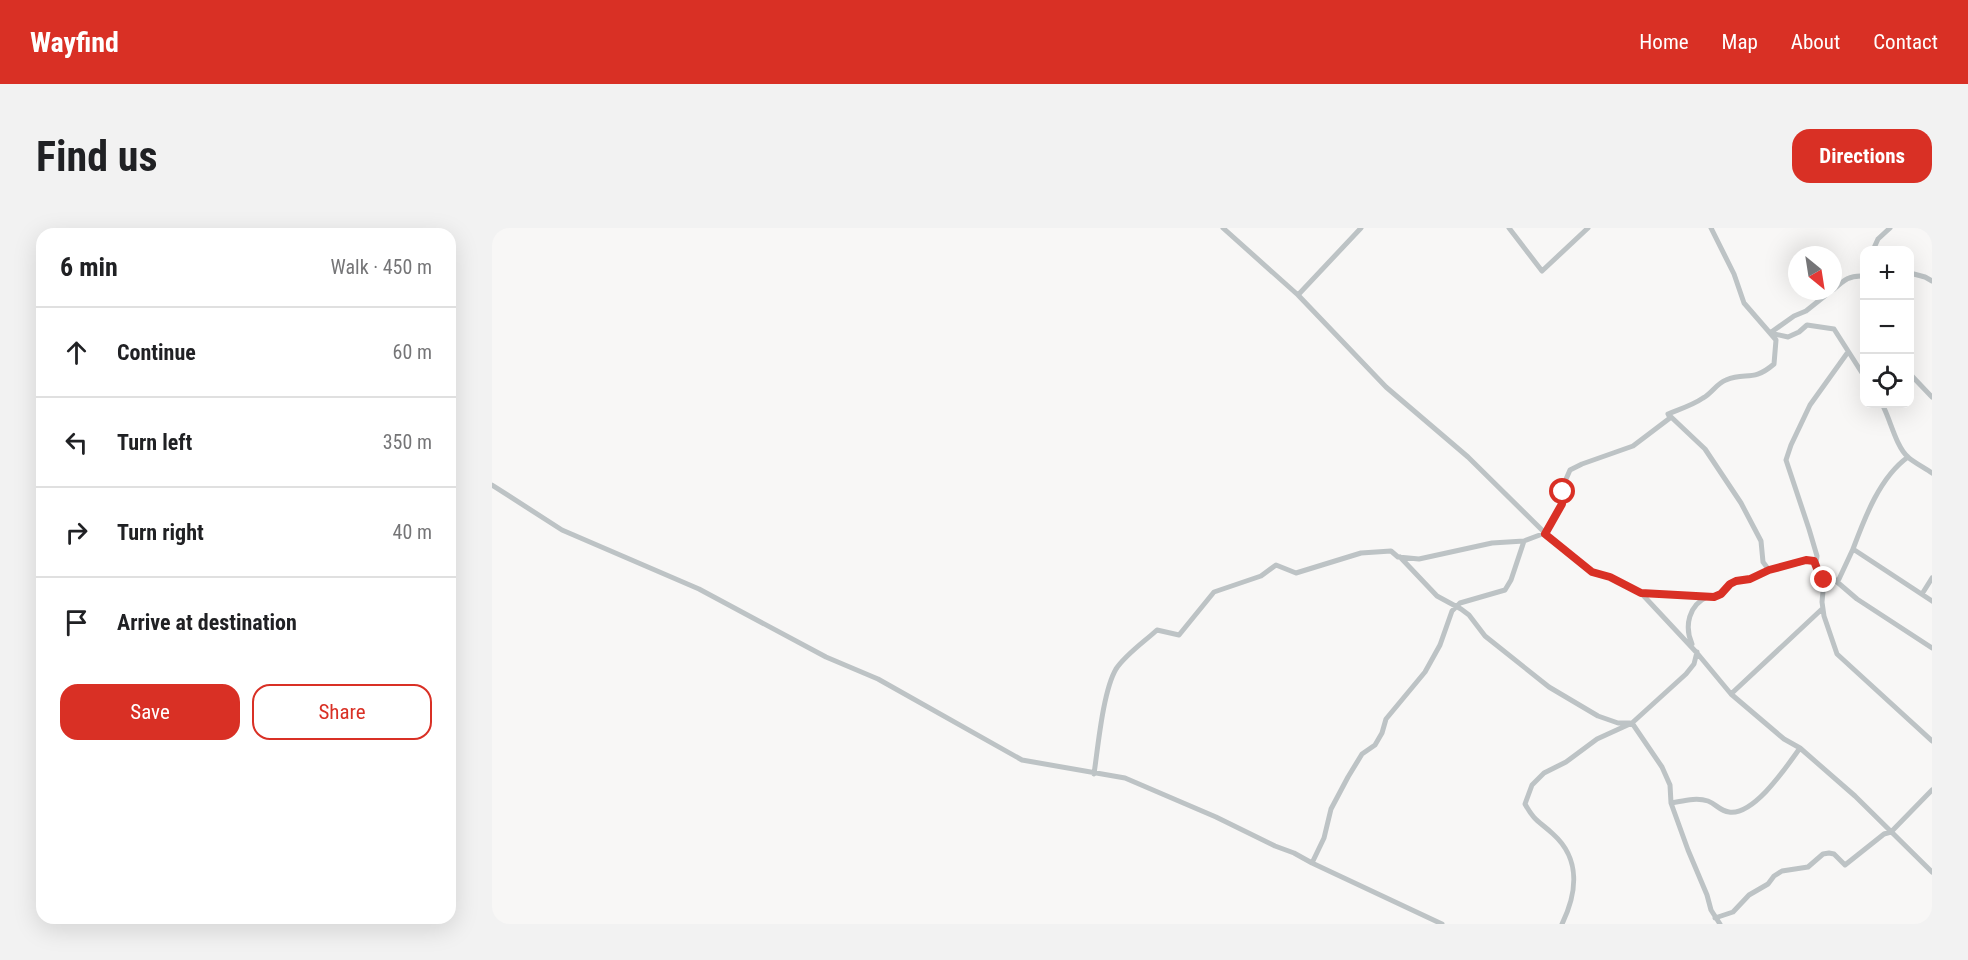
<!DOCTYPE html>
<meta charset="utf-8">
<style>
body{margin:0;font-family:"Roboto Condensed",sans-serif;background:#f2f2f2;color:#202124}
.controls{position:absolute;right:18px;top:18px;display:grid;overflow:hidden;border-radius:12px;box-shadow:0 6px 24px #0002}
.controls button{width:54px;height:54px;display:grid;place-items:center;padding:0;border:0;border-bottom:2px solid #e0e0e0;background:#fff;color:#202124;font:30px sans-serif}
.compass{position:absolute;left:1296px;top:18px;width:54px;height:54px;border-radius:50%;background:#fff;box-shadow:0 6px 24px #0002;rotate:150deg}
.stop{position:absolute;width:18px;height:18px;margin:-14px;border:4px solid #d93025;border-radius:50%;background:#fff}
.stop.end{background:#d93025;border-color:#fff;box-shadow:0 2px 6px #0008}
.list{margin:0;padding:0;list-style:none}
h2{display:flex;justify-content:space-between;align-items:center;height:78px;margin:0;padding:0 24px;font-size:26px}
h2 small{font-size:20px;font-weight:400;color:#757577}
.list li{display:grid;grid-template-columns:39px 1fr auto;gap:18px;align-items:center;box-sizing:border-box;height:90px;padding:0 24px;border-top:2px solid #e0e0e0}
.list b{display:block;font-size:22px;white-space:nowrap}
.list em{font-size:20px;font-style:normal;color:#757577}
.actions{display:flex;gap:12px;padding:18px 24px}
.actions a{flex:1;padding:14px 0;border:2px solid #d93025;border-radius:18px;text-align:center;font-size:21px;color:#d93025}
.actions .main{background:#d93025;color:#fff}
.icon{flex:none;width:33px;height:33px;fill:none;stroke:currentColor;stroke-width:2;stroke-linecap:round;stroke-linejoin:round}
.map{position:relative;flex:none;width:1440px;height:696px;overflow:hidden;border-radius:18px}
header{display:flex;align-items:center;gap:36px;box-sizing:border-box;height:84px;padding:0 30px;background:#d93025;color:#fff}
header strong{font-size:28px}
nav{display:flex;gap:33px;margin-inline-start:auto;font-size:21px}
.intro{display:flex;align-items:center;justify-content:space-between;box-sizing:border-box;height:144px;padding:0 36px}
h1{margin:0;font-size:42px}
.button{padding:15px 27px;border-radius:18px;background:#d93025;color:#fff;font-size:21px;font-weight:700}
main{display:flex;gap:36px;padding:0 36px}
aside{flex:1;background:#fff;border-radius:18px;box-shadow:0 6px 24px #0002}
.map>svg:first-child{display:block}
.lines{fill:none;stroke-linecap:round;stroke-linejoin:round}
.street{stroke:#bdc3c5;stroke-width:5}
.route{stroke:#d93025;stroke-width:8}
</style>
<header>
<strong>Wayfind</strong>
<nav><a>Home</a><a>Map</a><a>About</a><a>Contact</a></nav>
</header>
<div class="intro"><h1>Find us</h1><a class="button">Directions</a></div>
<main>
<aside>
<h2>6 min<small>Walk · 450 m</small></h2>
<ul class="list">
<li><svg class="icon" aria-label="ahead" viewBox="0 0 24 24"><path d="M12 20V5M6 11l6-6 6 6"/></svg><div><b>Continue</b></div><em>60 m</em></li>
<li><svg class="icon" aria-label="left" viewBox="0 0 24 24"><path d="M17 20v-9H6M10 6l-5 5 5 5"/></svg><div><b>Turn left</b></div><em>350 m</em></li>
<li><svg class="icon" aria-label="right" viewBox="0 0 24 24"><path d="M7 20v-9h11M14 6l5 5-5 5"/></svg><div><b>Turn right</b></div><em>40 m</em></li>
<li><svg class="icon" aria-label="arrive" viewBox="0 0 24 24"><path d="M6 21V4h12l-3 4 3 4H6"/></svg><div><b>Arrive at destination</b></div></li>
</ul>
<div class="actions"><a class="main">Save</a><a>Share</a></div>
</aside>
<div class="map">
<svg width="1440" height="696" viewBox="0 0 1440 696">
<rect width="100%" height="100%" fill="#f8f7f6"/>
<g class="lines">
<path class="street" d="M731 0 806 67 894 159 976 229 1053 305 1100 344 1118 349 1149 365 1205 425 1239 466 1292 511 1308 520 1363 568 1440 644
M1017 0 1050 43 1096 0
M1219 0 1242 46 1252 75 1278 105 1296 109 1307 104 1315 97 1342 101 1372 148
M1381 22 1386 11 1398 0
M1418 45 1433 49 1440 53
M1341 62C1352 52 1357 47 1372 48
M806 67 869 0
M1418 146 1440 169
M1390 176C1398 190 1404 219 1416 229 1421 234 1433 240 1440 245
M1177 187 1213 221 1249 275 1269 313 1271 334 1277 342
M0 257 70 302 207 361 334 429 386 451 530 532 633 550 724 589 783 618 802 625 820 635 950 696
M1361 321C1373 289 1388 249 1416 229
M908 329 945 368 969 381 977 387 993 408 1057 459 1106 488 1126 495H1138
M1324 336 1325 328 1317 301 1294 232 1299 217 1318 177 1356 124
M1332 352 1330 374 1332 388 1345 426 1440 513
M1344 353 1365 371 1440 420
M1150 365 1222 369 1229 366 1241 354 1259 351 1277 342 1319 332C1326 335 1327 348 1336 356L1347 351 1361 321 1440 373
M1430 366 1440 350
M1200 416C1192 398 1197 377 1215 369
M1239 466 1330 381
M1140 495 1170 539 1178 557 1179 575 1196 622 1215 667 1219 682 1228 696
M602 546C606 519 611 463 624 441 634 426 652 414 665 402L687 407 722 364 769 348 784 337 804 345 869 325 899 323 906 329 927 331 1000 315 1032 313 1053 305 1070 276 1071 258 1078 242 1090 236 1141 218 1178 190 1176 186C1188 181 1201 177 1211 170 1220 165 1224 156 1234 152 1254 143 1260 155 1282 136L1284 112 1278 105 1302 88 1314 83 1339 63
M1179 575C1191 573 1204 569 1216 573 1224 576 1228 583 1237 584 1262 588 1295 538 1308 520
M820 635 832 610 839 581 856 549 870 526 883 517 890 505 894 491 933 444 948 417 960 383 968 375 1013 362 1019 352 1032 313
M1223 690 1241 684 1257 667 1276 656 1282 648 1290 643 1316 639 1331 626 1337 625 1342 626 1353 637 1392 606 1399 604 1440 562
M1070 696C1085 665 1089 631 1061 606 1047 593 1043 594 1033 576L1040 557 1052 545 1074 534 1105 511 1140 495 1194 446 1202 436 1205 424"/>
</g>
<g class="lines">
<path class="route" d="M1071 264 1070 276 1053 306 1100 344 1118 349 1149 365 1222 369 1229 366 1238 356 1244 353 1258 351 1277 342 1314 332 1322 333 1328 348 1332 352"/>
</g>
</svg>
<div class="controls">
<button>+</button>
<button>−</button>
<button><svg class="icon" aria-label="locate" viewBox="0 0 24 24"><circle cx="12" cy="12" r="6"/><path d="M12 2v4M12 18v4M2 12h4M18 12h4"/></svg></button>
</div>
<svg class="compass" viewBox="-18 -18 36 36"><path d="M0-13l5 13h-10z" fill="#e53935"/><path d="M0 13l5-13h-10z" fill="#757577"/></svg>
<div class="stop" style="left:1071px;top:264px"></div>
<div class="stop end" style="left:1332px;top:352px"></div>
</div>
</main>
